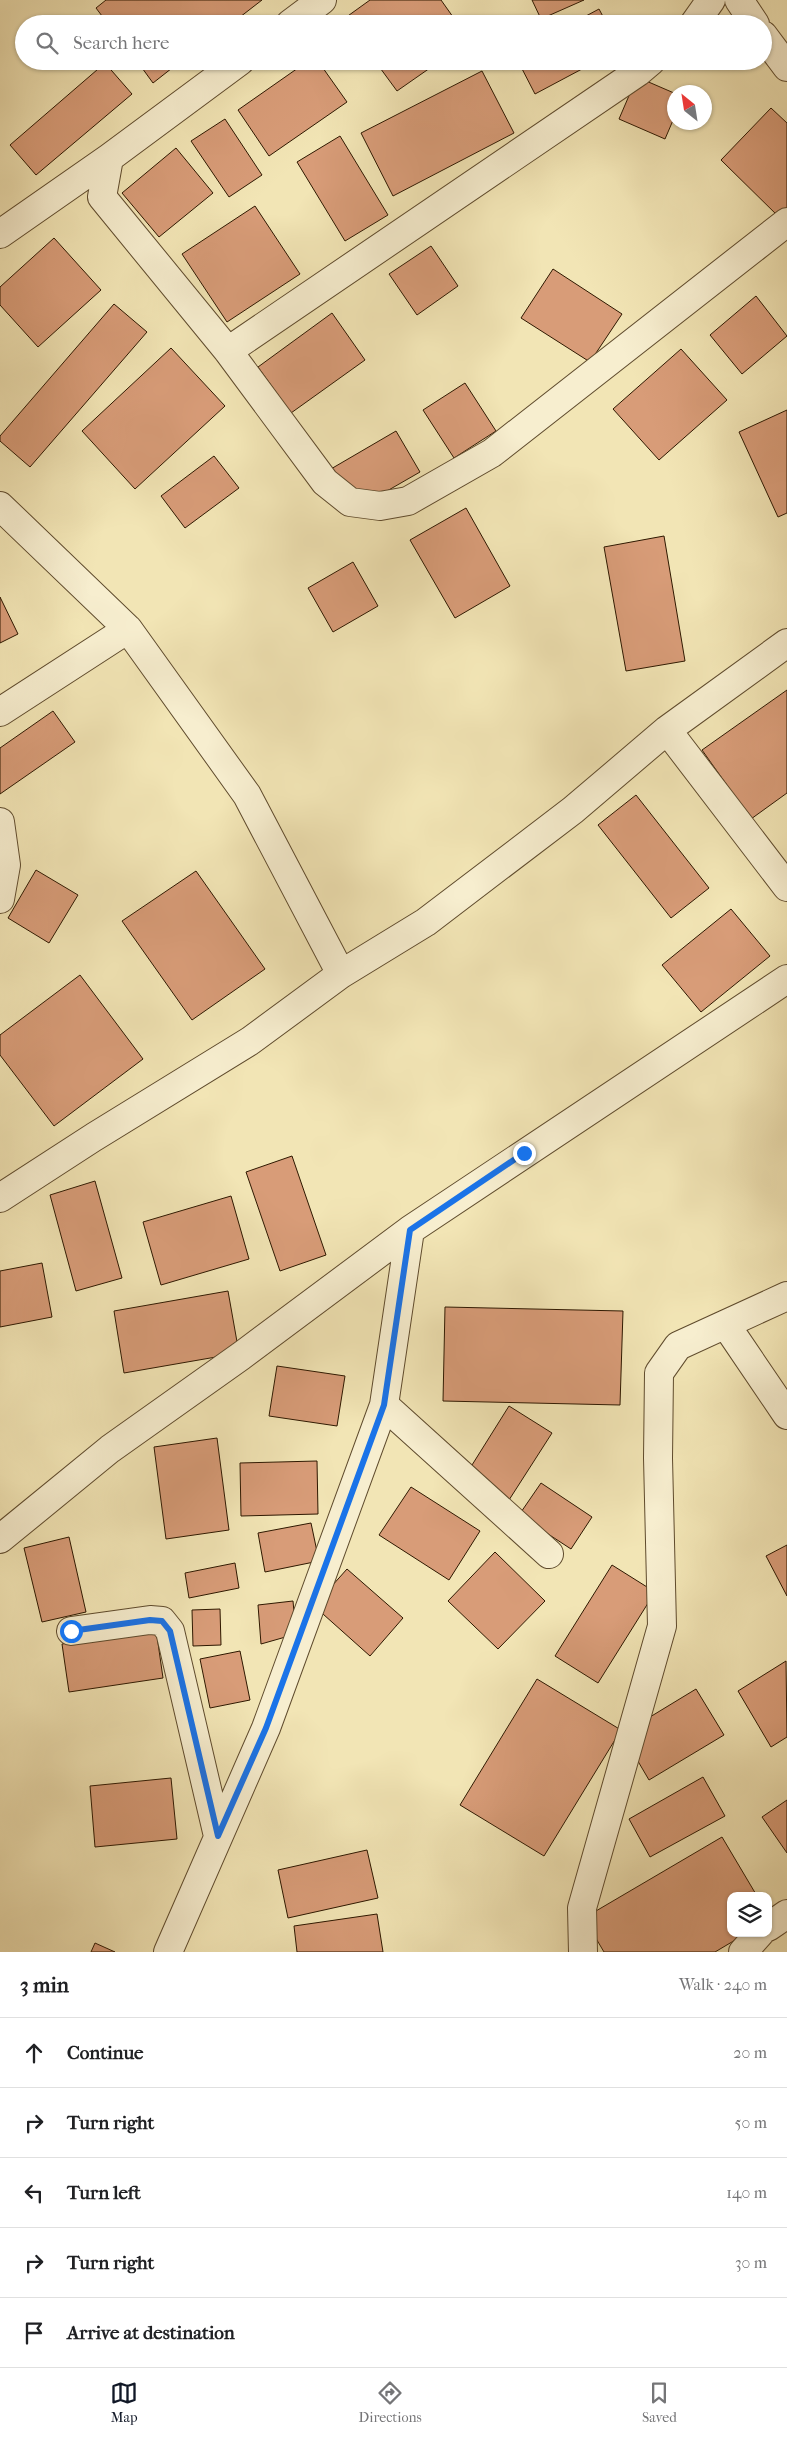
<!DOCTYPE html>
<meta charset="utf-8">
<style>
body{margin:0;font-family:"IM FELL French Canon",serif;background:#f2f2f2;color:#202124}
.controls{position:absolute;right:15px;bottom:15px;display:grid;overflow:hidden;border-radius:10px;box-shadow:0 1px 4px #0004}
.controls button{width:45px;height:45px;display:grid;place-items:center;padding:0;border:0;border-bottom:1px solid #e0e0e0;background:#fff;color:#202124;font:25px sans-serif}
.compass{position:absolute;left:667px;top:85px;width:45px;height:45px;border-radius:50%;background:#fff;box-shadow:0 1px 4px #0004;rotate:330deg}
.stop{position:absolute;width:15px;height:15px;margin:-11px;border:4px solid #1a73e8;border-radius:50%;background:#fff}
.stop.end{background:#1a73e8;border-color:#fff;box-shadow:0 1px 5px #0008}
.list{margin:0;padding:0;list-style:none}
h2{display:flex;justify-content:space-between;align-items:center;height:65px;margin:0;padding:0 20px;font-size:21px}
h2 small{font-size:16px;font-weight:400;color:#757577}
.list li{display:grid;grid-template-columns:32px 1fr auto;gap:15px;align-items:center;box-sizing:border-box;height:70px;padding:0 20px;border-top:1px solid #e0e0e0}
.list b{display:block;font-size:19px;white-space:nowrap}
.list em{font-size:16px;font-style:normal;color:#757577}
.icon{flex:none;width:28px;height:28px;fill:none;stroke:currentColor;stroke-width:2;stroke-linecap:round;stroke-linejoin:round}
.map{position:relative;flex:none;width:787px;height:1952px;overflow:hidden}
.search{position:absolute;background:#fff;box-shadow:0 1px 4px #0004;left:15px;right:15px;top:15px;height:55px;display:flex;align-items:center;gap:12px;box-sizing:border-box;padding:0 18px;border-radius:28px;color:#757577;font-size:19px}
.sheet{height:415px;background:#fff}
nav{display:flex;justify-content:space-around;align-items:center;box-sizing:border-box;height:70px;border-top:1px solid #e0e0e0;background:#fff;font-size:14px;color:#757577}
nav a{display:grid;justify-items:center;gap:2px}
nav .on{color:#111827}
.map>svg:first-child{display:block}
.building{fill:#d89c78;stroke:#2e1800}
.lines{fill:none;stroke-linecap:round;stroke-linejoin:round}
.street-casing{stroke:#5f4b2d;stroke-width:30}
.street{stroke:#f7eecf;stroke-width:28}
.route{stroke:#1a73e8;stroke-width:6}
</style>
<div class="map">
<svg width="787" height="1952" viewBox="0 0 787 1952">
<rect width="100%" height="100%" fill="#f2e5b5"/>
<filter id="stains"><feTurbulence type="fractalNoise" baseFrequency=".004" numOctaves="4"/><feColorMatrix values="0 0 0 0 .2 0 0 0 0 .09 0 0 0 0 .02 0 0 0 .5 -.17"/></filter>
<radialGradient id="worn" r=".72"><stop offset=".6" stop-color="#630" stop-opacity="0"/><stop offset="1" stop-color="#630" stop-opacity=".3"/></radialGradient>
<path class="building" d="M106 0H262L231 24H108L96 8Z
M370 0H441L458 24H349L345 18Z
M532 0H584L541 19Z
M599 9 607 24H571Z
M137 61H181L153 83Z
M308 61H318L347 102 269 156 238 110Z
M375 61H440L397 91Z
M518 61H597L535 94Z
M105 63 132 94 36 175 10 145Z
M482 71 514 133 393 196 361 133Z
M637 77 674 93V118L665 139 619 119Z
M771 108 787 123V210L780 218 721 160Z
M225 119 262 175 229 197 191 141Z
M340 136 388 215 345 241 297 162Z
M176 148 213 193 159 237 122 193Z
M255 206 300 274 227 322 182 254Z
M54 238 101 290 38 347 0 305V287Z
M431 246 458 286 417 315 389 274Z
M553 269 622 314 590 362 521 318Z
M756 296 787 336 742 374 710 335Z
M114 304 147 332 30 467 0 441V436Z
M332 313 365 360 291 413 258 367Z
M171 348 225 406 135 489 82 431Z
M681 349 727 400 659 460 613 409Z
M465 383 496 431 454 458 423 410Z
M787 410V513L778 517 739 432Z
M396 431 420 472 347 514 324 473Z
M214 456 239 488 185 528 161 496Z
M466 508 510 586 455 618 410 540Z
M664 536 685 661 626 671 604 547Z
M353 562 378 606 333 632 308 588Z
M0 597 18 634 0 643Z
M787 690V793L751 819 702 750Z
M53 711 75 742 0 794V748Z
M636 795 709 888 671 918 598 825Z
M36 870 78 895 49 943 8 918Z
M196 871 265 969 192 1020 122 921Z
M731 909 770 956 701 1012 662 965Z
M80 975 143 1059 54 1126 0 1055V1035Z
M292 1156 326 1255 280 1271 246 1172Z
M95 1181 122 1278 76 1291 50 1195Z
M231 1196 249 1259 161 1285 143 1222Z
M42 1263 52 1317 0 1327V1271Z
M228 1291 239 1353 124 1373 114 1311Z
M445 1307 623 1311 620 1405 443 1401Z
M277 1366 345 1376 337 1426 269 1416Z
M509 1406 552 1433 509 1500 467 1473Z
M217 1438 229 1530 166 1539 154 1447Z
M317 1461 318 1514 241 1516 240 1463Z
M541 1483 592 1517 571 1549 519 1515Z
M411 1487 480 1531 449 1580 379 1535Z
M311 1523 319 1561 265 1572 258 1533Z
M69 1537 86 1612 42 1622 24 1548Z
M787 1545V1596L766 1556Z
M495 1552 545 1601 498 1649 448 1601Z
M235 1563 239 1588 189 1598 185 1573Z
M612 1565 655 1592 598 1683 555 1656Z
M347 1569 403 1618 370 1656 314 1606Z
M293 1601 296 1634 261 1644 258 1605Z
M220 1609 221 1645 193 1646 192 1610Z
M156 1629 163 1678 69 1692 62 1644Z
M240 1651 250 1700 210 1708 200 1659Z
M786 1661 787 1737 771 1747 738 1691Z
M537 1679 621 1730 544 1856 460 1805Z
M696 1689 724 1735 649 1780 622 1734Z
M703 1777 725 1816 650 1857 629 1819Z
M171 1778 177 1839 95 1847 90 1786Z
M787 1800V1853L762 1817Z
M722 1837 757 1896H731V1933H747L715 1952H604L584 1918Z
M367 1850 378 1898 288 1918 278 1870Z
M377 1914 383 1952H297L294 1926Z
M95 1943 115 1952H91Z"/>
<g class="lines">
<defs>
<path id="street" d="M739 0 755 24
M290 24 322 0
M694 24 711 0
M763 35 787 67
M240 61 109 158 102 197 228 351 325 482 350 502 380 506 408 501 492 453 787 222
M0 234 109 158
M228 351 638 72 651 61
M0 506 128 629 247 795 341 974
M0 712 128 629
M667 730 787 887
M0 822 6 865 0 899
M0 1198 94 1137 250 1041 341 974 426 922 573 810 667 730 787 643
M726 1325 787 1415
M384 1405 549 1554
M0 1539 110 1449 241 1356 410 1230 787 979
M71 1631 150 1620 162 1621 170 1631 218 1836
M768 1927 787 1914
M168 1952 266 1728 384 1405 410 1230
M583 1952 582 1908 662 1626 658 1458 659 1373 678 1346 787 1296
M743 1952 760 1933"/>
</defs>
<use href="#street" class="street-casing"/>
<use href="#street" class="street"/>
</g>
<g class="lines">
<path class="route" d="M71 1631 150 1620 162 1621 170 1631 218 1836 266 1728 384 1405 410 1230 524 1153"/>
</g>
<rect width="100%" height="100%" filter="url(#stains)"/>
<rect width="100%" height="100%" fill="url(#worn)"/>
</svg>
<div class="controls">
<button><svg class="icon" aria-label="layers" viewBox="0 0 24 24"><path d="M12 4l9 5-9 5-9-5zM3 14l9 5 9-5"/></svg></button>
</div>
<svg class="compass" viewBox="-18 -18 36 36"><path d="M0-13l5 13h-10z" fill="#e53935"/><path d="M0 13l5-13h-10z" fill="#757577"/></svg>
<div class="stop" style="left:71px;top:1631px"></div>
<div class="stop end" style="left:524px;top:1153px"></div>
<div class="search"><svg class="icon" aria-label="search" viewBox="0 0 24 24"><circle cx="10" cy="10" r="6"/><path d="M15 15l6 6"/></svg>Search here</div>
</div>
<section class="sheet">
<h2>3 min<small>Walk · 240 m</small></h2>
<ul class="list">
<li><svg class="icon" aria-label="ahead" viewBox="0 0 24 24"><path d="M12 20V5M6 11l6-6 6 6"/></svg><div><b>Continue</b></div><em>20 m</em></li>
<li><svg class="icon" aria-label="right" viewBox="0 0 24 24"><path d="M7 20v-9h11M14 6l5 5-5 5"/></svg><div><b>Turn right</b></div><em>50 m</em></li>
<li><svg class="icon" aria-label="left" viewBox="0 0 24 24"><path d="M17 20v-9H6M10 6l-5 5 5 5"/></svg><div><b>Turn left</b></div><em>140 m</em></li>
<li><svg class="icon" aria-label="right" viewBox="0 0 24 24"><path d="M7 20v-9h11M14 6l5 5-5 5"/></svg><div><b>Turn right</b></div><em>30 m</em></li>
<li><svg class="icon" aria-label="arrive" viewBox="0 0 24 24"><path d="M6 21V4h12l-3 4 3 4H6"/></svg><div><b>Arrive at destination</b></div></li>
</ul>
</section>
<nav>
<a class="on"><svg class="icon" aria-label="map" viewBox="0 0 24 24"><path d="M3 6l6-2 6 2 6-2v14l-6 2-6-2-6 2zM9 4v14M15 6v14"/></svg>Map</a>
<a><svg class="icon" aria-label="directions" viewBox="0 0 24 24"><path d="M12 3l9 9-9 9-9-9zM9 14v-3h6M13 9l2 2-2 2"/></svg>Directions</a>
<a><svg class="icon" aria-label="saved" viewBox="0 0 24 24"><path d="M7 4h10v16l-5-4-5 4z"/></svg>Saved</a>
</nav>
